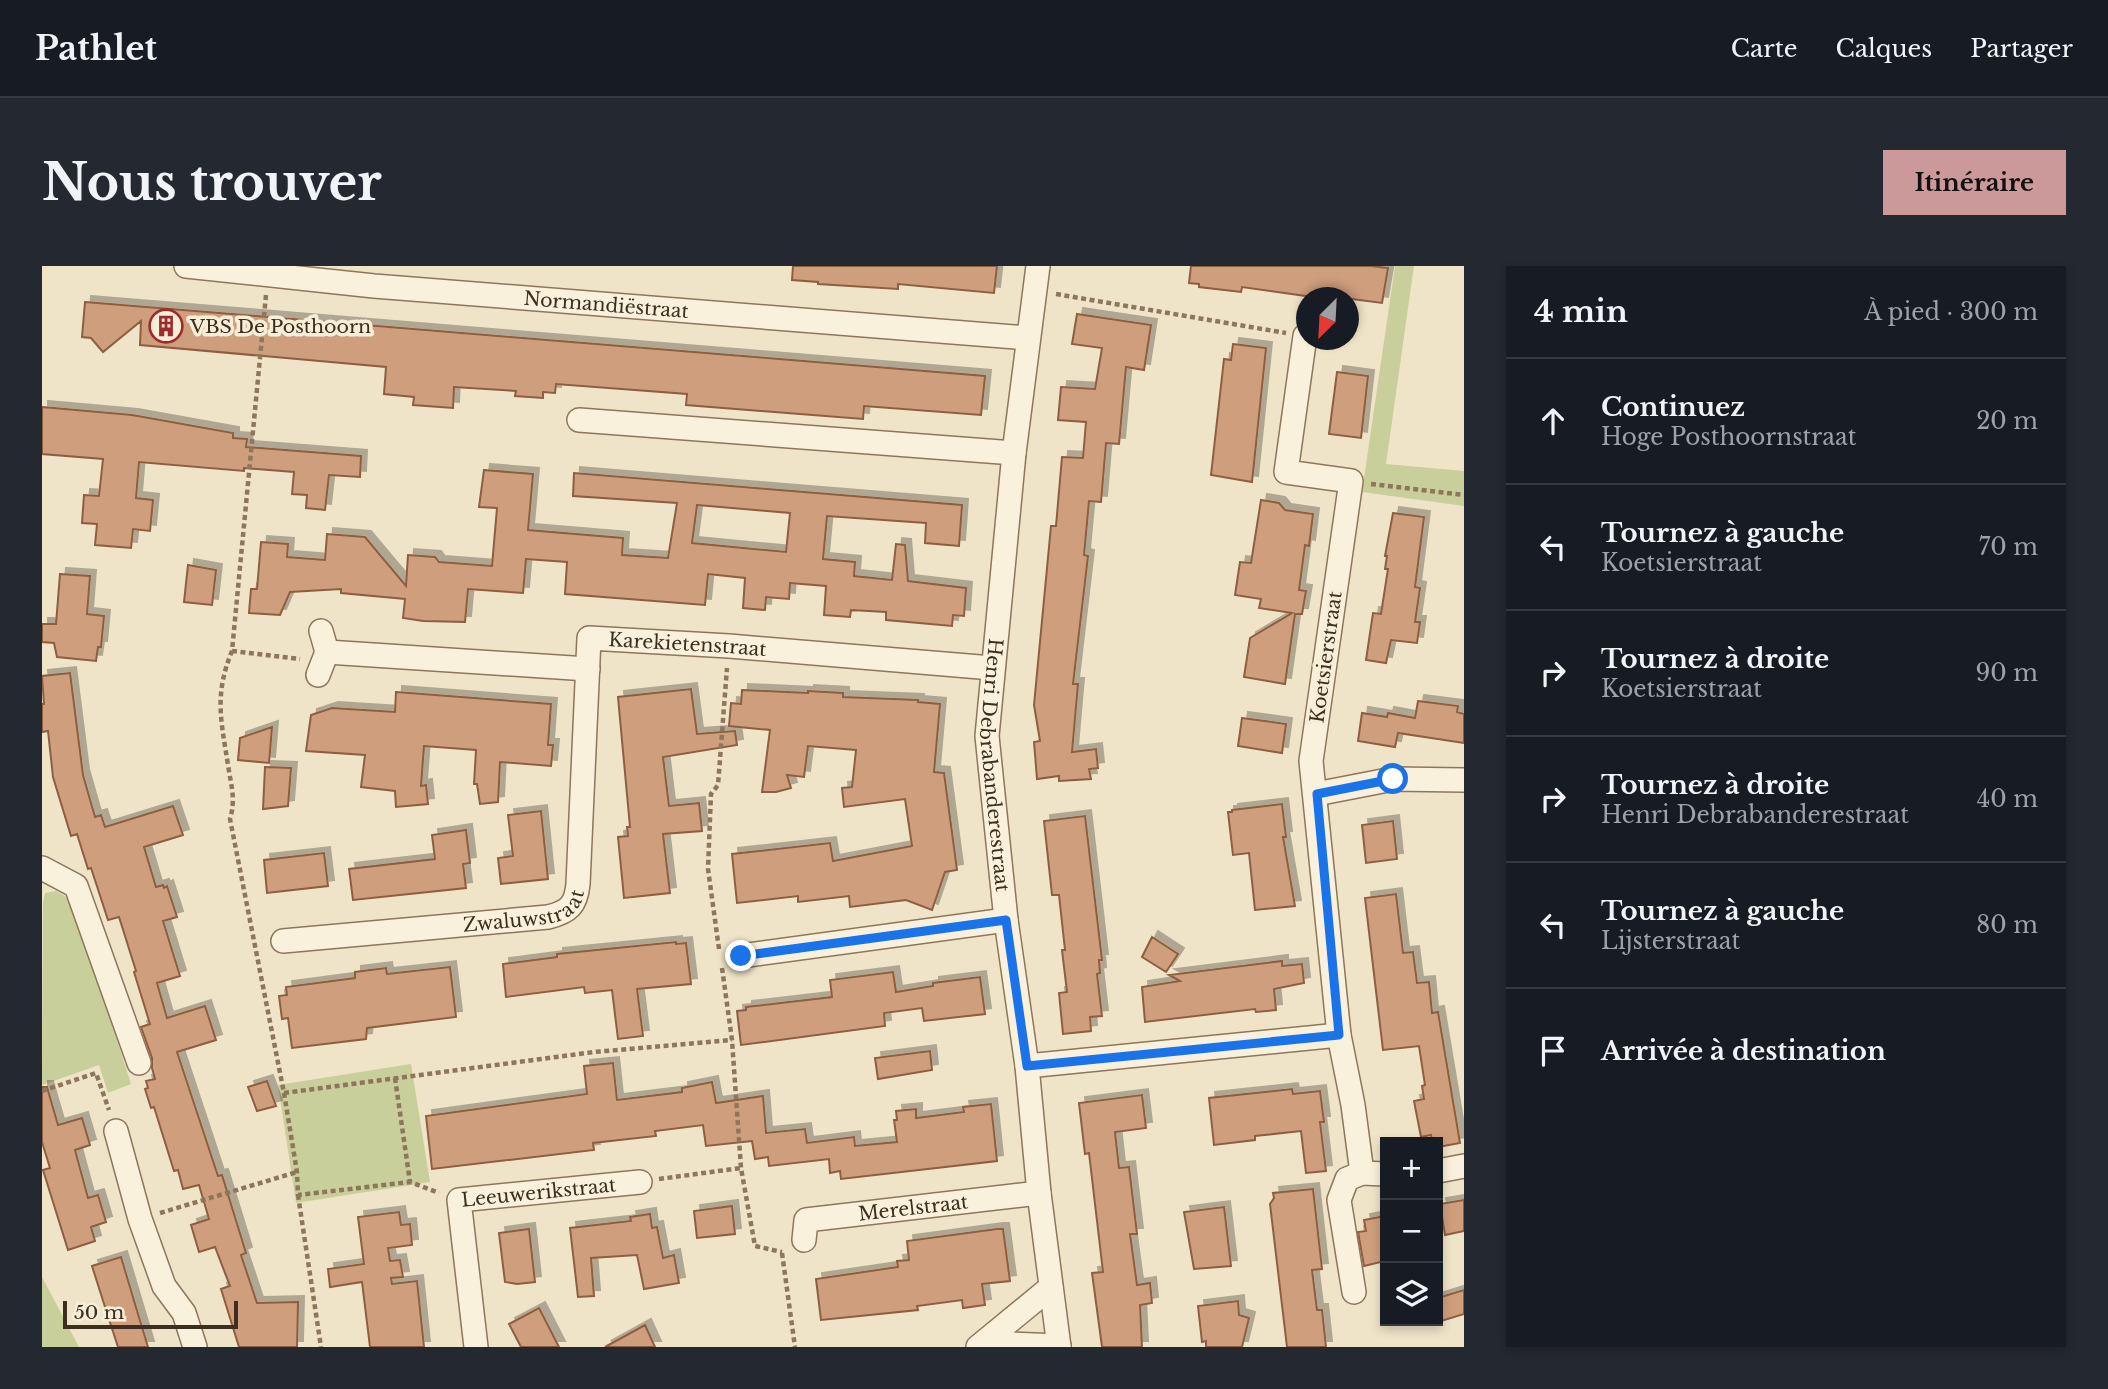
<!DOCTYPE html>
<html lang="fr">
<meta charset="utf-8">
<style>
body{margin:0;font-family:"Libre Baskerville",serif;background:#242831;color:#f1f3f6}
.controls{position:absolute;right:21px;bottom:21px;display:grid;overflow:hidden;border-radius:0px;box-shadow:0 4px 10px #0003}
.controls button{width:63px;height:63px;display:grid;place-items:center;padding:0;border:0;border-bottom:2px solid #363941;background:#171b24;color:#f1f3f6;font:35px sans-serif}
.compass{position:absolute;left:1254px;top:21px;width:63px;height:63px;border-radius:50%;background:#171b24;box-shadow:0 4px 10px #0003;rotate:204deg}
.scale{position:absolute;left:21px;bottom:18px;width:175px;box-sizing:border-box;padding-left:7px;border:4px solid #3d2e20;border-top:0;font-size:19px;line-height:24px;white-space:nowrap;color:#3d2e20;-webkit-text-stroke:5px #f7eed8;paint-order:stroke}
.stop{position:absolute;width:21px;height:21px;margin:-16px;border:5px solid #1a73e8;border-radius:50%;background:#fff}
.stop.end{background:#1a73e8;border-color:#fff;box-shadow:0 2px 7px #0008}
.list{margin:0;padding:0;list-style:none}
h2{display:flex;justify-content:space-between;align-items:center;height:91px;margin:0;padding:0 28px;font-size:30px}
h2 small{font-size:23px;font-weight:400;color:#9ea1a6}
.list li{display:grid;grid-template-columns:46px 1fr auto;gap:21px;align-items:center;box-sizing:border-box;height:126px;padding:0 28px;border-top:2px solid #363941}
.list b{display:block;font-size:26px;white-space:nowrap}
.list p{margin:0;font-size:23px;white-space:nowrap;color:#9ea1a6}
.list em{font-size:23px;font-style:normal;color:#9ea1a6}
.icon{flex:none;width:38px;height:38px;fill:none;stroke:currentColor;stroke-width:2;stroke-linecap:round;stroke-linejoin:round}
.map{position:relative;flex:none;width:1422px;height:1081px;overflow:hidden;border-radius:0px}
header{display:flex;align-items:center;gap:42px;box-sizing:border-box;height:98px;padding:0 35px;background:#171b24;border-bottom:2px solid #363941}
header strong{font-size:33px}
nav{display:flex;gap:38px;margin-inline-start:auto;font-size:24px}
.intro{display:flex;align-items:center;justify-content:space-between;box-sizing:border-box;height:168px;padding:0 42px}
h1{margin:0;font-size:49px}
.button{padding:18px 32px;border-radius:0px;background:#cc999b;color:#111;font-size:24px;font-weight:700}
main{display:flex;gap:42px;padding:0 42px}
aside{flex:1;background:#171b24;border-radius:0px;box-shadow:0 4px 10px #0003}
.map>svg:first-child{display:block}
.green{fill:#c9cf9b}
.building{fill:#cf9f7d;stroke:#8d5f41;stroke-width:2;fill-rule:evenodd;filter:url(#shadow)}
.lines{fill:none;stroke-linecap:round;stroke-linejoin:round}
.minor-casing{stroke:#8d765c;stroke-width:26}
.path{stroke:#8d765c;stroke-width:4.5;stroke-dasharray:5 3.5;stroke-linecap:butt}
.minor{stroke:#faf1dc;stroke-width:23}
.route{stroke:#1a73e8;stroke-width:9}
.labels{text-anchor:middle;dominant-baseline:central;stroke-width:7;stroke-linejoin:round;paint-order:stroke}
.street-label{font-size:19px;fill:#3d2e20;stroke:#f7eed8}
.poi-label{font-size:19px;fill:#3d2e20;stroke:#f7eed8;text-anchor:start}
</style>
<header>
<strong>Pathlet</strong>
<nav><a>Carte</a><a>Calques</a><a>Partager</a></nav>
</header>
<div class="intro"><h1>Nous trouver</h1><a class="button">Itinéraire</a></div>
<main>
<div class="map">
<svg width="1422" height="1081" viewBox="0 0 1422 1081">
<defs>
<filter id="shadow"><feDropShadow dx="6" dy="-6" stdDeviation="0" flood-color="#0004"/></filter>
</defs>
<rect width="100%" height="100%" fill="#f0e4c8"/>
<path class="green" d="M1353 0H1372L1344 198 1422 205V240L1320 226Z
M14 625 23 630 33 641 89 818 66 827 57 799 0 819 1 636 3 627Z
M369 798 388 916 254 937 236 819Z
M0 1011 37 1081H0Z"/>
<path class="building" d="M751 0H955L952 27 856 18V23L776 18V16L750 14Z
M1149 0H1329L1346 2 1340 37 1271 28V31L1200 21 1199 26 1157 21V18L1147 17Z
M43 36 943 110 939 149 822 140 821 153 644 139 645 128 514 118 513 127 501 126V132L473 130 474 125 412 121 411 142 371 139 372 131 342 128 344 101 98 79 99 55 61 86 49 72 40 71Z
M1035 48 1109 59 1102 104 1084 101 1077 178 1064 177 1059 236 1047 235 1042 289 1046 290 1031 418H1036L1030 486 1054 483 1056 502 1047 503 1049 513 1017 515V510L995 513 992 476 998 475 992 439 1009 260H1014L1020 191 1041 192 1044 156 1016 154 1019 121 1053 123 1060 82 1030 78Z
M1191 78 1224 82 1210 216 1169 209 1182 93 1189 94Z
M1295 106 1326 110 1319 172 1287 168Z
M0 141 90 149 191 167V172L205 173 204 181 319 190 318 211 287 209 283 244 264 242 265 229 250 228 252 206 202 202V205L97 196 94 232 111 234 108 265 91 263 89 282 53 279 55 258 40 257 42 229 57 230 61 193 0 188Z
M442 204 491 208 486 264 581 272 580 289 626 292 635 237 531 230 532 207 920 239 917 280 883 277 884 257 785 250 781 293 813 296 812 310 850 314 854 278 863 279 866 315 924 322 922 350 911 349 910 360 844 354V346L809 344 808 351 782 349 784 320 748 317 747 333 724 331 723 344 701 342 703 312 666 308 663 339 523 328 525 296 484 293 481 327 426 323 423 356 381 355 361 352 363 333 299 327V323L248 326 238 349 207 347 209 323H215L219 276 246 278 245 291 283 294 285 268 323 271 364 320 366 289 393 291 397 296 450 300 455 242 437 241ZM655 239 748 247 744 286 650 277Z
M1219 234 1237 237 1243 244 1271 248 1267 280 1263 279 1257 324 1264 325 1260 348H1253L1243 418 1202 411 1208 372 1250 347 1217 342 1219 333 1193 329 1198 296 1209 297Z
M1351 247 1382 251 1373 321 1378 322 1373 356H1378L1375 377 1349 374 1344 397 1324 394 1331 347 1339 348 1346 303H1343L1345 290H1343Z
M146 299 174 304 170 339 142 336Z
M18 308 48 310 45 348 62 350 59 381H56L54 395 15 391 12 377 0 376V358H14Z
M28 407 41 509 53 551 59 549 63 561 131 540 141 569 102 581 114 621 121 619 122 622 125 620 135 651 121 655 138 710 115 717 125 752 163 740 174 774 135 786 176 910 180 909 204 987 199 989 215 1037 256 1036 255 1081H197L179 1023 188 1020 173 981 157 986 149 959 167 953 157 919 141 923 136 904 132 905 112 841 109 842 103 823 106 822 104 815 113 813 110 802V792L99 761 108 758 92 706 94 705 77 651 66 654 49 602 46 603 35 568 29 570 11 511 6 465 0 466V438H2L0 410Z
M649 423 655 468 693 465 695 479 621 491 627 540 657 537 660 565 621 568 628 627 582 632 576 571 586 570 585 561H588L576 431Z
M700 424 766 427V425L801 427V431L876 434V436L898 438 892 506 902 507 915 604 903 606 890 644 864 634 808 641 807 630 756 636V630L695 637 690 588 788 577 791 595 870 580 863 533 802 541 800 522 810 521 814 484 766 480 762 511 745 509 749 522 734 526H720L728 464 687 460 689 437 699 438Z
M354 426 509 438 506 479H511L509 500 458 496 456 536 438 538 435 518H432L434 484 382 480 379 520 384 519 386 538 354 541 353 525 319 521 323 489 264 485 269 449 290 442 353 446Z
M1376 435 1416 440 1415 446 1422 448V477L1356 467 1353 481 1316 475 1320 447 1345 451 1346 447 1373 452Z
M1200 452 1244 458 1240 487 1196 480Z
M230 461 227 497 196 494 198 472Z
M223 501 249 502 246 540 221 543Z
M1240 538 1244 571H1241L1253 640 1213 644 1207 587 1191 589 1186 546H1190V544Z
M499 545 506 613 459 618 456 592 471 590 466 549Z
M1043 550 1060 694H1057L1058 707 1055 708 1060 750 1048 751 1049 765 1021 768 1017 727 1025 726 1020 684H1023L1017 629H1010L1002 555Z
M1351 555 1355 593 1324 597 1320 559Z
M424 564 428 597 421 598 424 622 311 634 307 603 393 593 390 569Z
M282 587 286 620 225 627 222 594Z
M1354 628 1361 687 1371 686 1375 717 1387 716 1390 747 1396 746 1418 877 1396 881V876H1390L1389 869 1379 871 1372 835 1382 833 1380 820 1383 819 1377 780 1341 784 1323 632Z
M1110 671 1136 688 1124 706 1100 691Z
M634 676V678L644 677 649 718 595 723 601 770 576 773 570 724 543 727 542 721 464 731 461 698 515 691V688Z
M1240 695V700L1260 698 1262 717 1232 723 1234 744 1214 746 1213 743 1103 756 1100 721 1138 715 1127 709Z
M408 701 414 751 325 762 324 773 250 782 246 752 240 753 237 730 245 729 244 721 313 712V706L344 702 345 708Z
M851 706 854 726 891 720V717L938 711 943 748 882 755 880 742 842 747 843 760 699 779 695 745 704 744V741L790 731 788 714Z
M888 785 890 804 836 813 833 792Z
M571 797 575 834 640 826V822L670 816 674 837 721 830 724 867 763 863 765 877 812 871 813 880 855 876 852 854H855L854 845 874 843V852L922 846 921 841 949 838 955 895 799 913 798 905 788 907 787 893 727 900 726 891 713 893 710 875 664 880 661 859 613 865 614 870 551 877 552 884 390 903 384 850 545 828 542 800Z
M225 815 234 840 215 845 206 821Z
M0 821H5L16 859 40 852 48 879 33 884 46 932 56 929 64 956 49 961 53 975 26 984 1 904 8 902 0 876Z
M1250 823 1251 828 1278 825 1282 856H1278L1284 905 1264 907 1259 865 1213 870V874L1172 879 1167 832Z
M1100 829 1104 862 1073 866 1077 902 1087 901 1095 968H1088L1095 1019 1108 1017 1110 1037 1098 1039 1100 1081H1060L1050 1007 1061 1006 1047 887 1043 888 1037 837Z
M1271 923 1280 1003 1270 1004 1275 1044H1280L1284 1081H1245L1228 938 1232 932 1231 927Z
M1422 934V965L1403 969 1398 938Z
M690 940 693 968 655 972 652 945Z
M1182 941 1189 1000 1152 1003 1142 946Z
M357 946 359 959 368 958 370 979 346 982 348 995 358 994 361 1011 349 1012 350 1018 375 1015 382 1081H328L320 1016 288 1021 286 1003 322 998 316 951Z
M608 948 610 962 615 961 621 992 632 989 637 1017 602 1023 595 989 549 992 552 1030 536 1031 528 962 589 955 588 951Z
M1343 950V995L1322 1000 1316 966 1324 965 1322 954Z
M487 963 493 1016 475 1018 463 1016 457 967Z
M955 963H961L968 1015 940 1018 943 1039 921 1042 920 1034 875 1040 876 1044 779 1054 774 1013 856 1001 855 995 867 994 865 975Z
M79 991 96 1048 106 1081H76L63 1041 50 1000Z
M1422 1024V1048L1396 1056V1032Z
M1196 1035 1197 1049 1207 1052 1200 1081H1164V1075L1160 1076 1156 1040Z
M497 1042 517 1081H479L467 1058Z
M603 1059 613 1081H563Z"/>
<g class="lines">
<defs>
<g id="minor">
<path id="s1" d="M144 0 332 20 986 72"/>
<path id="s2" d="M996 0 972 187 945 470 964 654 985 800 997 927 1017 1081"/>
<path d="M1263 70 1244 206 1309 215 1269 495 1297 769 1311 839 1320 907 1305 913 1297 934 1312 1026"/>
<path d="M537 154 972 187"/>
<path d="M285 386 546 403"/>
<path d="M276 409 285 386 279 365"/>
<path d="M1274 528 1351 513 1422 514"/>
<path d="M0 602 34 620 97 797"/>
<path id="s3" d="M241 675 506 651C527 646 534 639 536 618L547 372 687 380 950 402"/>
<path d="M699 690 964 654"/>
<path d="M985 800 1297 769"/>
<path d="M74 865 98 953 122 1020 142 1047 153 1081"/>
<path d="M1396 905 1422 900"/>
<path d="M1320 907 1343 908"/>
<path id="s4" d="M762 974 764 954 997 927"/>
<path id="s5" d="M434 1081 417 934 598 916"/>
<path d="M936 1081 1009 1021"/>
<path d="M947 1081 970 1078 1017 1080"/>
</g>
</defs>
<use href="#minor" class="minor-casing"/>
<path class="path" d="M1014 28 1244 67
M224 29 190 385C172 429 179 454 186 499 189 519 194 533 188 553L242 827 255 906 256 929 368 916
M1329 218 1422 229
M190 385 258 393
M677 683 666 603 669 528 676 519 685 402
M680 702 690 774 699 902 713 980 740 986
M353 812 368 916 397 927
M0 825 54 807 67 844
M242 827 552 786 690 774
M617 913 699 902
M256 929 279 1081
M118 947 255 906
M740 987 753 1081"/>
<use href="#minor" class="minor"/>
</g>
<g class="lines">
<path class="route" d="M699 690 964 654 985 800 1297 769 1275 528 1351 513"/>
</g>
<defs>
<symbol id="building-ring" viewBox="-11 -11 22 22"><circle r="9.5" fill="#f7eed8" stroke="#9e2a2b" stroke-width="1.5"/><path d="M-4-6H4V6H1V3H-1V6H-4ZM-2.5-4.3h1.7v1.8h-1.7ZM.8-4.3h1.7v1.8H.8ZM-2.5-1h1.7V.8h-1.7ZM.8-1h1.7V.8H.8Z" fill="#9e2a2b"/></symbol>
</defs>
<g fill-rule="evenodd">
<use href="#building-ring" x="105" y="41" width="38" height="38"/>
</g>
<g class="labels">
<g class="street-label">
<text stroke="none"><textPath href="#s1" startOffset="422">Normandiëstraat</textPath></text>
<text stroke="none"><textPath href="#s3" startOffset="660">Karekietenstraat</textPath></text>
<text transform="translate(1284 391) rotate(-82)">Koetsierstraat</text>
<text stroke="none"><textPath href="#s2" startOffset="502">Henri Debrabanderestraat</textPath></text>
<text stroke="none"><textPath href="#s3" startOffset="245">Zwaluwstraat</textPath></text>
<text stroke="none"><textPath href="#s5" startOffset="228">Leeuwerikstraat</textPath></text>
<text stroke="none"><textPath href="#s4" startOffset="128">Merelstraat</textPath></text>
</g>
<g class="poi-label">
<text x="148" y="60">VBS De Posthoorn</text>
</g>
</g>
</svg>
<div class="controls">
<button>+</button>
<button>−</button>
<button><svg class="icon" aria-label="layers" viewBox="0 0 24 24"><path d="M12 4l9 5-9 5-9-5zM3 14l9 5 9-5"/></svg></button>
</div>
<svg class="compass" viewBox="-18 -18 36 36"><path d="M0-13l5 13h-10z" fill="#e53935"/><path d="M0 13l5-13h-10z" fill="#9ea1a6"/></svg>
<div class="scale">50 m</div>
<div class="stop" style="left:1351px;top:513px"></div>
<div class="stop end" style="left:699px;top:690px"></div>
</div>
<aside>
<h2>4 min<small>À pied · 300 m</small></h2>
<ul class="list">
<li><svg class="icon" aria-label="ahead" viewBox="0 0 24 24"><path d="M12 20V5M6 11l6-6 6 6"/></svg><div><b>Continuez</b><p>Hoge Posthoornstraat</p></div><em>20 m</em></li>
<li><svg class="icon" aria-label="left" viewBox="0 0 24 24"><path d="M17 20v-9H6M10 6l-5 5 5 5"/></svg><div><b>Tournez à gauche</b><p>Koetsierstraat</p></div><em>70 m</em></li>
<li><svg class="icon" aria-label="right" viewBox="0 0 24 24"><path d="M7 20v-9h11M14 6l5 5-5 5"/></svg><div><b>Tournez à droite</b><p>Koetsierstraat</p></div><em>90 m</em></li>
<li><svg class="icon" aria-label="right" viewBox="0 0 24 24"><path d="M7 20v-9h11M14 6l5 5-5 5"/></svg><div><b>Tournez à droite</b><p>Henri Debrabanderestraat</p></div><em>40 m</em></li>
<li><svg class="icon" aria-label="left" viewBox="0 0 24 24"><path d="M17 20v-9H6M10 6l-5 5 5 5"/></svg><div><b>Tournez à gauche</b><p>Lijsterstraat</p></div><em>80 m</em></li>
<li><svg class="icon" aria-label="arrive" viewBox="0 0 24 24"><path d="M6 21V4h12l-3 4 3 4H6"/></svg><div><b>Arrivée à destination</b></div></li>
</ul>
</aside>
</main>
